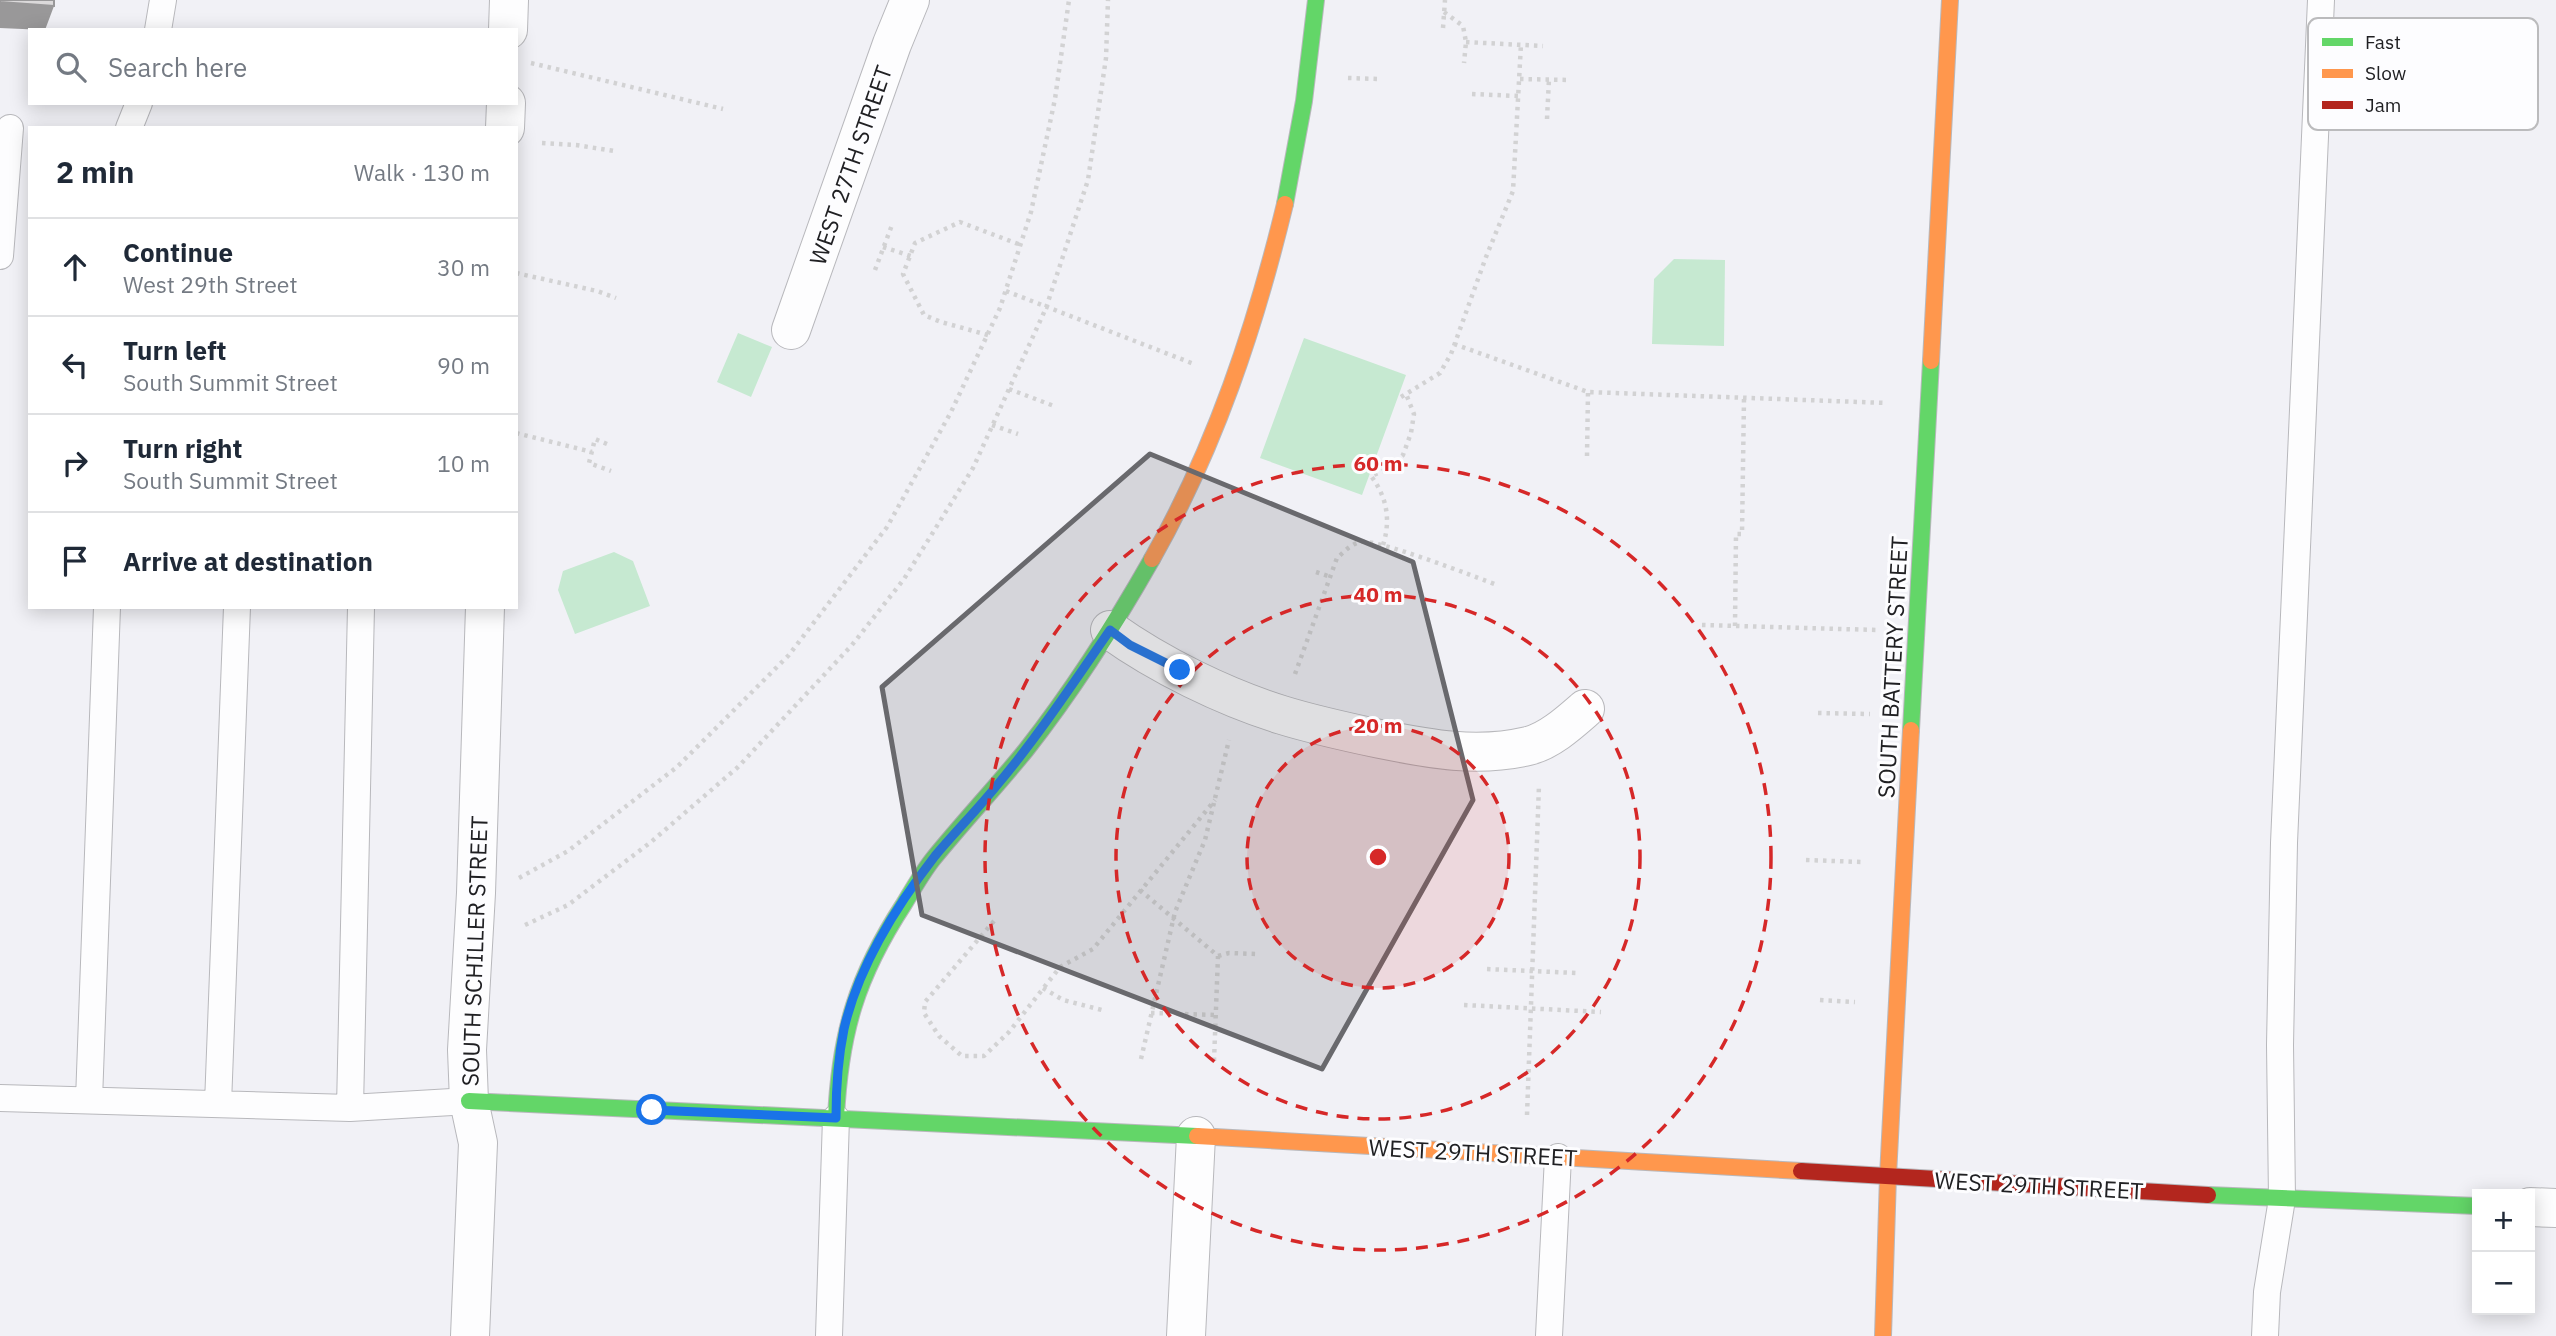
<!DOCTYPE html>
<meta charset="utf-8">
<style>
body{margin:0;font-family:"IBM Plex Sans",sans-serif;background:#f2f2f3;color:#1f2937}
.controls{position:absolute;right:21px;bottom:21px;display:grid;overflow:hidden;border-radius:0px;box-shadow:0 4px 18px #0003}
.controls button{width:63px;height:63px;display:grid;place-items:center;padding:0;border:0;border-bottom:2px solid #e0e1e3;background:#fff;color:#1f2937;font:35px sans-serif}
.stop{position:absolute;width:21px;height:21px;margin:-16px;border:5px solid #1a73e8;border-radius:50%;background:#fff}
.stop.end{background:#1a73e8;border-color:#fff;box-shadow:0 2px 7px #0008}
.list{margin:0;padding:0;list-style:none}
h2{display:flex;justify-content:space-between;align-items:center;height:91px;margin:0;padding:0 28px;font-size:30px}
h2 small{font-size:23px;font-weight:400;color:#747a83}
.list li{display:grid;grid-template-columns:46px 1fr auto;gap:21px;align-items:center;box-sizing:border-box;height:98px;padding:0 28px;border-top:2px solid #e0e1e3}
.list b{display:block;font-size:26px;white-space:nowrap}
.list p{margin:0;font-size:23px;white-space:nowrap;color:#747a83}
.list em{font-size:23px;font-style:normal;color:#747a83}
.icon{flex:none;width:38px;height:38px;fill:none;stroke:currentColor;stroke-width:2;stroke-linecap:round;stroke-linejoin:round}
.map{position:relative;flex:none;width:2556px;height:1336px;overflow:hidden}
.search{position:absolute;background:#fff;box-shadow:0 4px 18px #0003;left:28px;top:28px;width:490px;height:77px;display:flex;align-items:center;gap:18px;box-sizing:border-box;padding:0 24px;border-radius:0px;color:#747a83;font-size:26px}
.panel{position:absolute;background:#fff;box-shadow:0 4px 18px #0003;left:28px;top:126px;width:490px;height:483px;border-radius:0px}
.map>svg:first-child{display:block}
.green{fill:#c6e9d1}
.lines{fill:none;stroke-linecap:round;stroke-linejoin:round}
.lane-casing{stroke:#b8b8bc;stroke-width:28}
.street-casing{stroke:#b8b8bc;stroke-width:40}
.fast-casing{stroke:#b8b8bc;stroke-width:18}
.slow-casing{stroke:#b8b8bc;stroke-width:18}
.jam-casing{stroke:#b8b8bc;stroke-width:18}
.path{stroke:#d2d2d3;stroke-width:4.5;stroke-dasharray:3.5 5;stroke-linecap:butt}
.lane{stroke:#fdfdfe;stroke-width:26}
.street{stroke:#fdfdfe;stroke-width:38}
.fast{stroke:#63d668;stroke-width:16}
.slow{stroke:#ff974d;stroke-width:16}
.jam{stroke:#b3261e;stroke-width:16}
.shaded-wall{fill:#999899}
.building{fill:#dbd9da;stroke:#999899;stroke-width:2}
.route{stroke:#1a73e8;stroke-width:9}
.marked{fill:#69696d;fill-opacity:0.2;stroke:#69696d;stroke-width:5;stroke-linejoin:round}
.ring{fill:none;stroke:#d62828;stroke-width:3.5;stroke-dasharray:12 9}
.labels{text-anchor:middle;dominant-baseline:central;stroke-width:6;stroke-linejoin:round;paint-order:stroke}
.street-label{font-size:23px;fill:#202023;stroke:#fdfdff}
.key{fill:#fdfdff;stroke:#bbbbbd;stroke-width:2}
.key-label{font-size:19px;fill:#202023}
.centre{fill:#d62828;stroke:#fdfdff;stroke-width:3.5}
.ring-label{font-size:21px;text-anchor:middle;font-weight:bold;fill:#d62828;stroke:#fdfdff;stroke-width:6;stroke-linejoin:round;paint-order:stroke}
</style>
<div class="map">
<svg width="2556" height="1336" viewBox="0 0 2556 1336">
<rect width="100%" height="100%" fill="#f1f1f6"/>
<path class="green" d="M1674 259 1725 260 1724 346 1652 344 1654 279Z
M738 333 772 347 751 397 717 382Z
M1304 338 1406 375 1362 495 1260 458Z
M614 552 633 561 650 606 575 634 558 590 563 571Z"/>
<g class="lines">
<defs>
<path id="lane" d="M158 30 163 0
M129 128 139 103
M0 256 10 128
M0 1098 350 1108 469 1101
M89 1100 107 607
M218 1104 237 607
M350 1108 361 607
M829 1336 836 1118
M1549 1336 1558 1157
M2265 1336 2267 1292 2282 1199 2280 1045 2284 843 2321 0"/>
<path id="street" d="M508 30 509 0
M505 128 506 103
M791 330 892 44 910 0
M1110 630C1159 665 1224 697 1282 715 1314 725 1347 732 1380 739 1430 749 1477 758 1528 746 1549 741 1569 723 1585 709
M2530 1207 2556 1208
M470 1336 478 1143 469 1101 467 1050 476 893 485 607
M1186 1336 1196 1136"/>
<path id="fast" d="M1285 204 1304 101 1316 0
M1911 730 1931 361
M469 1101 1197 1136
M836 1118C840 1032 857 976 904 904 913 889 922 873 933 859 963 822 996 787 1026 750 1073 690 1114 626 1152 559
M2208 1195 2477 1206"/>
<path id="slow" d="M1931 361 1950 0
M1152 559C1215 448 1255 328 1285 204
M1197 1136 1801 1171
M1883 1336 1888 1176 1911 730"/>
<path id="jam" d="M1801 1171 2208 1195"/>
</defs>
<use href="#lane" class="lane-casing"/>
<use href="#street" class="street-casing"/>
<use href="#fast" class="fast-casing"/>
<use href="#slow" class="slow-casing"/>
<use href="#jam" class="jam-casing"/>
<path class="path" d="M1444 12 1463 26 1466 42 1464 63
M1443 28 1445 0
M1466 42 1543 46
M531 63 723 109
M1348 78 1379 79
M1520 79 1571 80
M1472 94 1518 96
M1547 119 1549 79
M542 143 576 145 614 151
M883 247 911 256
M875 270 892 225
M516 273 597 291 616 298
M1006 291 1194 364
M988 335 941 322 924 315 903 274 915 243 960 222 1021 245
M1454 344 1588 392 1886 403
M1009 389 1054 406
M1401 397 1440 373 1451 354 1486 257 1513 191 1521 44
M992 425 1018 434
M516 433 592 452
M607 444 595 439 589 463 611 471
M1587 456 1588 392
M1383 545C1391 520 1387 497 1371 476L1388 469 1403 455 1411 433 1414 414 1406 394
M1316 572 1331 577
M1702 625 1877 630
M1735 626 1736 534H1742L1744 398
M1295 674 1337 558C1344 552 1351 544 1360 542 1375 538 1476 577 1497 585
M1818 713 1870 714
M1806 860 1862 862
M519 878 568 851 677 767 789 655 887 527 951 412 1000 308 1031 212 1055 99 1069 0
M1140 890 1218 956
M994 921 925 1002 924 1013 939 1036 962 1056H984L1009 1032 1060 967 1093 949 1215 800
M525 925 568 905 651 842 738 767 852 645 904 579 973 468 1046 308 1088 180 1106 58 1108 0
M1218 956 1229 953 1257 954
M1487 969 1577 973
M1043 988 1063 1000 1106 1011
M1820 1000 1855 1002
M1464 1005 1601 1012
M1151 1013 1216 1015
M1141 1059 1175 912 1205 840 1229 740
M1214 1061 1218 956
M1527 1115 1539 785"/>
<use href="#lane" class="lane"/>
<use href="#street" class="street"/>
<use href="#fast" class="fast"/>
<use href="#slow" class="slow"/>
<use href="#jam" class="jam"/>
</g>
<path class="shaded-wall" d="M0 2 54 6 45 30 0 28Z"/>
<path class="building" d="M0 0H54V6L0 2Z"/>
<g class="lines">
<path class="route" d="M652 1110 836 1118C836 1088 838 1058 844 1029 858 968 897 905 935 856 955 832 978 809 998 784 1039 735 1074 682 1110 630L1130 645 1180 670"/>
</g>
<path class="marked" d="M1150 454 1413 562 1473 800 1322 1069 922 915 882 687Z"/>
<circle cx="1378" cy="857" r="131" fill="#d62828" fill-opacity=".12"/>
<g class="ring">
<circle cx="1378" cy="857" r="131"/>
<circle cx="1378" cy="857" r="262"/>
<circle cx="1378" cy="857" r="393"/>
</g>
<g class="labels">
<g class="street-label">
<text transform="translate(850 165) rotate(-71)">WEST 27TH STREET</text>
<text transform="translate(1892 667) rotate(-87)">SOUTH BATTERY STREET</text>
<text transform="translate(474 951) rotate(-88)">SOUTH SCHILLER STREET</text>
<text transform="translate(1473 1152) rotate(3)">WEST 29TH STREET</text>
<text transform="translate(2039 1185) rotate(3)">WEST 29TH STREET</text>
</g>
</g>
<rect x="2308" y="18" width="230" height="112" rx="10" class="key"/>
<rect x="2322" y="38" width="31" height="8" fill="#63d668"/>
<rect x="2322" y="69" width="31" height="9" fill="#ff974d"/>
<rect x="2322" y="101" width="31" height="8" fill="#b3261e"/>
<g class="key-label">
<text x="2365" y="49">Fast</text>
<text x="2365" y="80">Slow</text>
<text x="2365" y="112">Jam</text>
</g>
<circle cx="1378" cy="857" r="10" class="centre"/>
<g class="ring-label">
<text x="1378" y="471">60 m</text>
<text x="1378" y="602">40 m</text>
<text x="1378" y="733">20 m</text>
</g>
</svg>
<div class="controls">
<button>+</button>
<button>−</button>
</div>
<div class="stop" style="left:652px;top:1110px"></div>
<div class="stop end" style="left:1180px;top:670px"></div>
<div class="search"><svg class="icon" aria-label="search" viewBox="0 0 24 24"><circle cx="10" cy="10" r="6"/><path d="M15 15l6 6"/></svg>Search here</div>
<section class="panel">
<h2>2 min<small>Walk · 130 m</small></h2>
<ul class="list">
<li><svg class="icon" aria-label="ahead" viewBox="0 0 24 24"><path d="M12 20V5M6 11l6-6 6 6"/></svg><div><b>Continue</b><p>West 29th Street</p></div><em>30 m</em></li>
<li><svg class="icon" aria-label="left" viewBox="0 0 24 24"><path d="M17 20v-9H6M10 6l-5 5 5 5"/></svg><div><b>Turn left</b><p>South Summit Street</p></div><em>90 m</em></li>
<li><svg class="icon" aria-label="right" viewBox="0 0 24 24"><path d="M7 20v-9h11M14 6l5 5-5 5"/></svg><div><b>Turn right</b><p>South Summit Street</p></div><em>10 m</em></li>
<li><svg class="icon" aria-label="arrive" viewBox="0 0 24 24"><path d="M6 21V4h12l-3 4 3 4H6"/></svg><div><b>Arrive at destination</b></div></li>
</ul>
</section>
</div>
